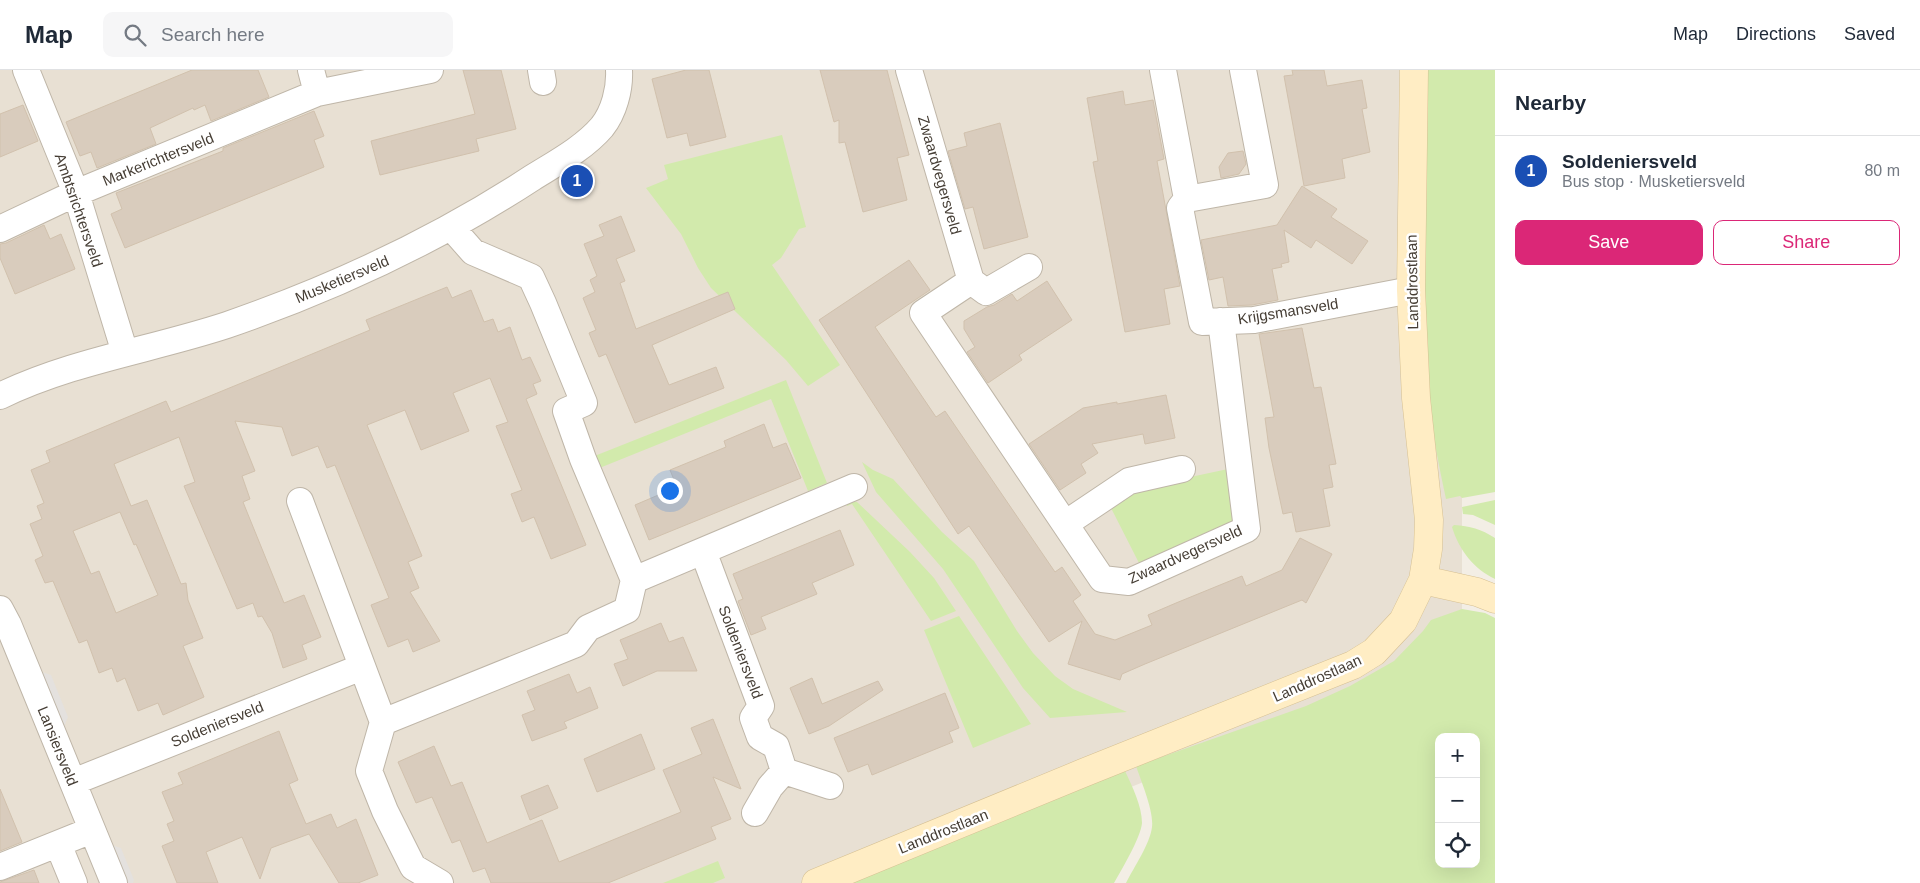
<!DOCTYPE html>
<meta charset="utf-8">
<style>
body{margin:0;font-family:Helvetica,sans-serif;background:#f6f6f7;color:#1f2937}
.controls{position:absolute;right:15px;bottom:15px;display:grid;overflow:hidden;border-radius:10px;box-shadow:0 5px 20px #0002}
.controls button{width:45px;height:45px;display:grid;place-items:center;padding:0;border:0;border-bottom:1px solid #e0e1e3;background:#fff;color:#1f2937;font:25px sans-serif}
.you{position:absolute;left:669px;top:420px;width:18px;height:18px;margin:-12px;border:4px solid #fff;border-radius:50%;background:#1a73e8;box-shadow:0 0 0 8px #1a73e833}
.badge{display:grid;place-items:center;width:32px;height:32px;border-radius:50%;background:#db2777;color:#fff;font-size:16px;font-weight:700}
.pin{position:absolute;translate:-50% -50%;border:2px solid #fff;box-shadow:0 1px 5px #0006}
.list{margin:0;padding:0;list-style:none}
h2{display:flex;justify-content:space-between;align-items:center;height:65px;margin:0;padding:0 20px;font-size:21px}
h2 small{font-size:16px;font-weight:400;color:#747a83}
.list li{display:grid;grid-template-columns:32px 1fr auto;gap:15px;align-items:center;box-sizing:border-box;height:70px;padding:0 20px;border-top:1px solid #e0e1e3}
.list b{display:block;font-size:19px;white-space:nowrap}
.list p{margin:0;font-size:16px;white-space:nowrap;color:#747a83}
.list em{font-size:16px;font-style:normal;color:#747a83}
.actions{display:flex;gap:10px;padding:15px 20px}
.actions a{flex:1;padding:11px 0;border:1px solid #db2777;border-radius:10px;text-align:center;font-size:18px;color:#db2777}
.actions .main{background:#db2777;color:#fff}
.icon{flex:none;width:28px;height:28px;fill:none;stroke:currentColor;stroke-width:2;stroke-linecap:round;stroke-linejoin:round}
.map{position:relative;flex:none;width:1495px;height:813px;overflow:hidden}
header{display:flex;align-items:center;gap:30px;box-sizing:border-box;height:70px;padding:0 25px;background:#fff;border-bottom:1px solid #e0e1e3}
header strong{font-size:24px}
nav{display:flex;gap:28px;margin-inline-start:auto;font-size:18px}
.search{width:350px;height:45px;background:#f6f6f7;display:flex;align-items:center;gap:12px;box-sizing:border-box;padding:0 18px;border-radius:10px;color:#747a83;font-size:19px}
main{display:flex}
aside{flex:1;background:#fff}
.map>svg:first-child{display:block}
.residential{fill:#e8e0d3}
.green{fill:#d2eaac;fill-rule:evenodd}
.parking{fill:#e4e1de}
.building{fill:#d9ccbd;stroke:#d1c1ad;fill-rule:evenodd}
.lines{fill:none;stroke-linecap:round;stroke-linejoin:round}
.street-casing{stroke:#bfb6a8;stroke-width:28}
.secondary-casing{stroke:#d6c093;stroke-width:29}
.street{stroke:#fff;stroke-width:26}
.secondary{stroke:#ffedc4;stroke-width:28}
.labels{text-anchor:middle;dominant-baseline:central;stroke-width:5;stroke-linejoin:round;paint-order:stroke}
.street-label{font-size:15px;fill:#463e35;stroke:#fff}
</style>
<header>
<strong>Map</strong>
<div class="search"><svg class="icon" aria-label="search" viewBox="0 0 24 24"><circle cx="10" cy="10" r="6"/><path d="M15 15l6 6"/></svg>Search here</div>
<nav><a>Map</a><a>Directions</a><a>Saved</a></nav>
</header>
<main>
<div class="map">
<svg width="1495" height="813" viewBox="0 0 1495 813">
<rect width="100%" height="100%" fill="#f3eee5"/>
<path class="residential" d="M0 0H1473L1462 415V584L892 813H0Z"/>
<path class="green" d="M1428 0H1495V422L1462 428 1460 426 1446 429C1439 396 1432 362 1429 328 1419 219 1426 109 1428 0Z
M782 65 806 157 799 159 781 188 772 195 840 295 808 316 786 290 711 218 698 198 681 164 646 118 668 109 664 95Z
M786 310 827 413 808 421 771 329 597 399 592 387Z
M862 392 873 400 893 409 942 462 974 491 1017 561 1033 583 1055 606 1073 619 1127 642 1050 648 1023 618 943 499 876 422Z
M1228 399 1236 447 1230 456 1139 493 1111 438 1139 418Z
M844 429 857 432 910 482 934 508 956 541 931 551 852 434 847 436Z
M1495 430V455L1473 445 1463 444 1462 437Z
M1454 455C1470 456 1481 459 1495 468V509C1474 499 1459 480 1452 457Z
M1462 539 1485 543 1495 548V813H1126C1134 797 1150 774 1152 757 1154 741 1141 711 1136 696L1306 636 1350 616 1394 591 1423 561 1431 550ZM1439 667H1476V794H1439Z
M959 546 1031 654 973 678 924 560Z
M1125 701C1132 716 1142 736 1142 753 1141 767 1122 799 1114 813H843Z
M718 791 725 808 713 813H663Z"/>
<path class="parking" d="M39 601 51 605 68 647 63 659Z
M111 775 121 778 134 810 133 813H126Z"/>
<path class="building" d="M192 0H258L269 27 211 51 205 35 194 40 193 38 150 58 156 74 97 98 91 82 80 86 66 52Z
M463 0H501L516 59 476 69 479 81 380 105 371 71 475 44Z
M686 0H709L726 67 690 76 687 63 667 68 652 9Z
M820 0H887L909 85 897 88 907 130 863 142 845 72 839 73V50L834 52Z
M1292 0H1324L1327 16 1362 10 1367 38 1362 39 1370 82 1342 89 1345 108 1304 116 1284 6 1293 5Z
M1123 21 1125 35 1153 30 1164 89 1157 91 1180 216 1164 219 1170 254 1125 262 1093 92 1098 91 1087 28Z
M23 35 38 71 0 87V44Z
M314 41 324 66 314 70 324 97 125 178 111 144 122 139 116 123 223 81V78Z
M1000 53 1028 167 984 179 973 137 965 139 948 81 967 76 964 63Z
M1243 81 1246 94 1239 104 1221 108 1219 97 1228 83Z
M1302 116 1337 139 1331 147 1368 171 1352 194 1316 170 1311 178 1284 160 1289 192 1281 194 1282 197 1272 199 1278 230 1252 235 1228 236 1223 207 1209 210 1201 170 1277 155Z
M621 146 635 181 616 189 625 211 620 213 636 259 728 222 735 239 652 275 669 315 716 297 724 318 635 353 606 284 599 287 589 263 596 260 583 228 595 222 590 210 597 206 584 174 604 166 599 155Z
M44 155 50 169 61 164 75 199 15 224 0 188V174L6 173Z
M909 190 930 220 875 257 936 347 945 341 1055 502 1062 497 1081 525 1073 531 1095 564 1115 570 1152 555 1148 545 1176 533 1242 506 1246 516 1282 500 1300 468 1332 484 1306 533 1302 530 1145 594 1122 604 1120 610 1068 594 1082 551 1049 572 969 456 958 464 819 250Z
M1047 211 1072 250 1019 285 1022 290 988 313 967 282 975 277 964 259V251L987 237 994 235 1012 224 1017 231Z
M447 217 452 228 471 220 484 252 493 249 498 262 510 257 522 290 530 287 541 311 533 314 537 324 526 329 586 475 551 489 534 447 522 452 511 424 522 420 496 356 508 352 490 308 453 323 469 361 421 380 405 340 367 355 422 486 408 492 419 518 410 522 440 571 413 582 408 569 388 577 371 535 389 528 335 395 327 398 318 376 292 386 282 357 235 351 255 401 242 406 250 429 243 432 247 442 284 533 304 525 321 567 302 575 307 589 283 598 272 563 262 546 258 547 253 533 237 539 184 416 195 412 179 367 114 394 131 436 147 430 181 514 186 513 188 530 203 568 183 576 204 627 163 645 158 633 138 641 125 608 117 612 112 598 99 603 87 570 79 573 53 511 45 513 35 490 43 486 30 454 42 449 37 436 44 433 31 400 50 392 46 381 166 331 171 342 312 284 370 260 366 250ZM120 442 134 475 136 474 158 525 116 543 99 501 91 504 73 461Z
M1302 258 1314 318 1321 317 1336 394 1329 395 1333 417 1323 419 1330 456 1296 462 1292 442 1283 444 1269 378 1265 348 1274 347 1259 264Z
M1166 325 1175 368 1145 374 1143 364 1092 374 1098 383 1081 394 1086 403 1060 420 1029 374 1083 338 1117 332V334Z
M764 354 773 378 786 373 801 408 649 470 635 435 677 417 670 400 726 377 724 371Z
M840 460 854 495 812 513 817 524 761 547 766 559 751 565 738 531 743 529 733 504Z
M661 553 669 572 683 567 697 601H657L623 616 614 594 628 589 620 570Z
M569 604 577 623 590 617 598 638 564 652 567 658 532 671 522 645 535 640 527 621Z
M812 608 822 634 878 611 883 620 829 656 809 664 790 618Z
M945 623 959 658 949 662 953 672 872 705 868 694 848 702 834 668Z
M713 649 741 719 713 707 731 749 711 757 716 769 608 813H491L485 798 473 802 460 770 452 773 432 727 416 733 398 692 434 676 451 716 462 712 487 773 542 750 559 792 681 742 663 700 702 684 691 658Z
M279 661 298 710 289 714 306 754 331 744 337 758 356 749 378 805 358 813H339L309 764 271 778 260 809 242 767 206 782 218 813H177L162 776 174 771 167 754 174 751 162 722 183 714 178 703Z
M641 664 655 699 597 722 584 689Z
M548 715 558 738 530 750 521 726Z
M0 719 22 772 0 781Z
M34 800 39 813H0V812Z"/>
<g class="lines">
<defs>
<path id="street" d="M26 0 76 123 125 283
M311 0 317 23 430 0
M541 0 543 12
M909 0 971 211 986 222 1029 197
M1163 0 1187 129 1180 138 1202 252 1254 250 1411 220
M1187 129 1265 115 1243 0
M0 159 76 123 317 23
M971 211 923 243 1102 509 1129 512 1247 459 1221 251
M0 326C72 291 151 280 227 255 334 218 437 170 532 108 556 93 584 78 602 57 614 42 620 19 619 0
M300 431 383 652 369 701 385 741 413 797 440 813
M1065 454 1129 411 1182 399
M703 481 761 636 753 648 760 667 776 676 784 701 830 716
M634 510 854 417
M0 539 8 554 114 813
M383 652 576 574 588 558 627 540 634 510 583 389 566 341 584 333 543 233 531 207 473 182 451 157
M73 712 362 597
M755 743 770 717 784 701
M58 774 74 813
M0 797 92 760"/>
<path id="secondary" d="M1423 510 1477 522 1495 529
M816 813 1083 703 1353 595 1374 582 1403 551 1423 510 1428 479 1429 450 1416 328 1411 220 1414 0"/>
</defs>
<use href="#street" class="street-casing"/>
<use href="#secondary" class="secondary-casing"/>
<use href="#street" class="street"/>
<use href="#secondary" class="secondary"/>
</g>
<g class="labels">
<g class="street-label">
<text transform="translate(158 89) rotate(-22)">Markerichtersveld</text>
<text transform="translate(940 105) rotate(74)">Zwaardvegersveld</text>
<text transform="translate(79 140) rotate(71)">Ambtsrichtersveld</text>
<text transform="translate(342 209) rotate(-23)">Musketiersveld</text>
<text transform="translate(1412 212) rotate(-91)">Landdrostlaan</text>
<text transform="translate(1288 241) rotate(-9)">Krijgsmansveld</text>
<text transform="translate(1185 484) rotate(-24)">Zwaardvegersveld</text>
<text transform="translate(741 582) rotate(69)">Soldeniersveld</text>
<text transform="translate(1317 608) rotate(-24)">Landdrostlaan</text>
<text transform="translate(217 654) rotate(-22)">Soldeniersveld</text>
<text transform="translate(58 676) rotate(68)">Lansiersveld</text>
<text transform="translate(943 761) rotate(-22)">Landdrostlaan</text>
</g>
</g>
</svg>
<div class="controls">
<button>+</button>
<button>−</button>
<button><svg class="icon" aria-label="locate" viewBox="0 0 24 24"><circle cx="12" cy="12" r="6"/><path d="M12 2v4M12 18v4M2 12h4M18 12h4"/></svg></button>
</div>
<div class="you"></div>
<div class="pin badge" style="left:577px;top:111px;background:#1a4fb4">1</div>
</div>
<aside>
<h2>Nearby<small></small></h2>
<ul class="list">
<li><span class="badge" style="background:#1a4fb4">1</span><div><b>Soldeniersveld</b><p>Bus stop · Musketiersveld</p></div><em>80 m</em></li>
</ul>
<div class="actions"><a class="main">Save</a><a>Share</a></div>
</aside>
</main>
